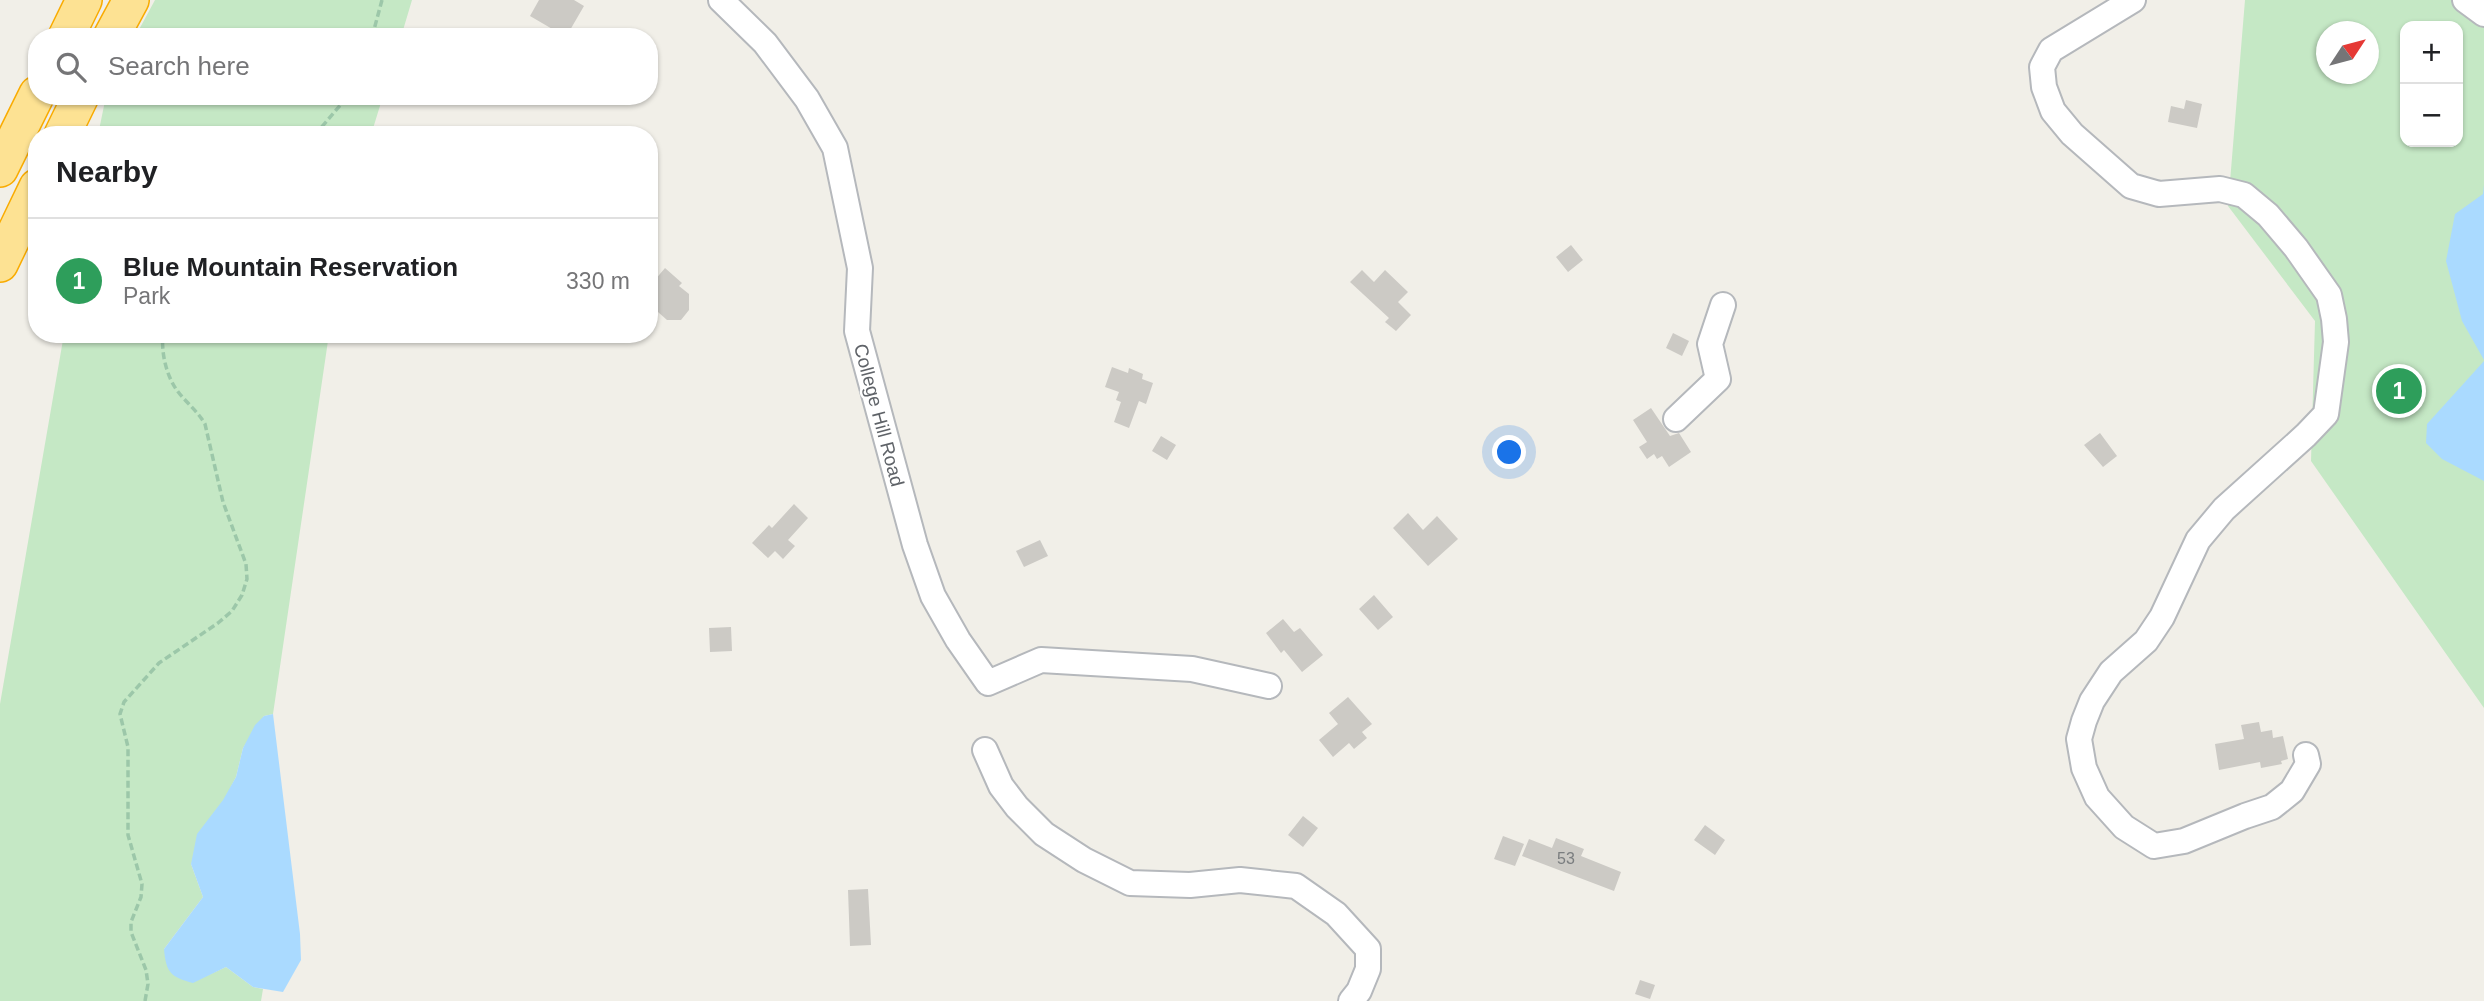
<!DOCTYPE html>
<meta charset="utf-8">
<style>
body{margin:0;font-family:Helvetica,sans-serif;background:#f6f6f6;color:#202124}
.controls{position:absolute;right:21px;top:21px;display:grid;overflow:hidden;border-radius:14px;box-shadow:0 2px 5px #0004}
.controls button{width:63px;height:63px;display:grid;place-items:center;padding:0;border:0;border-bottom:2px solid #e0e0e0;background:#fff;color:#202124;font:35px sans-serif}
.compass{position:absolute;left:2316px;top:21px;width:63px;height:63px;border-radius:50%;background:#fff;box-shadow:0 2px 5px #0004;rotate:54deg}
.you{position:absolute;left:1510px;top:453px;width:24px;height:24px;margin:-18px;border:5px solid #fff;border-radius:50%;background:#1a73e8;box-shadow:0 0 0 10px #1a73e833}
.badge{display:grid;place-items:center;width:46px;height:46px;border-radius:50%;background:#db2777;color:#fff;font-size:23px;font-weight:700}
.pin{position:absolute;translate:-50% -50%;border:4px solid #fff;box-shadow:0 2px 7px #0006}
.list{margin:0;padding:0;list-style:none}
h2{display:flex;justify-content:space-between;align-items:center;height:91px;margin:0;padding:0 28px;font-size:30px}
h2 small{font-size:23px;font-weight:400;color:#757577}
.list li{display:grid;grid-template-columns:46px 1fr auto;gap:21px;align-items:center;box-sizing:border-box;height:126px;padding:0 28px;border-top:2px solid #e0e0e0}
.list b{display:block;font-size:26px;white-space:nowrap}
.list p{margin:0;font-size:23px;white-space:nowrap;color:#757577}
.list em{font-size:23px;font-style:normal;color:#757577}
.icon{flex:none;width:38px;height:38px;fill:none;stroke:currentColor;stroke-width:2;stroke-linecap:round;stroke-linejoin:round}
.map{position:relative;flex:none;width:2484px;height:1001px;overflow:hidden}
.search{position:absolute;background:#fff;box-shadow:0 2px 5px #0004;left:28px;top:28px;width:630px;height:77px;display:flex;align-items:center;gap:18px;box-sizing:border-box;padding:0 24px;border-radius:28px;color:#757577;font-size:26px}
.panel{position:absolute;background:#fff;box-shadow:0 2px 5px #0004;left:28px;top:126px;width:630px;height:217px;border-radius:28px}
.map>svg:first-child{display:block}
.green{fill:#c5e8c5;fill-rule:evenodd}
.water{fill:#aadaff}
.building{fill:#cccac5}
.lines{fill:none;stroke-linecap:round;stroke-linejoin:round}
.minor-casing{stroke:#b5b8bc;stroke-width:28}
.highway-casing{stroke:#f9ab00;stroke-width:38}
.path{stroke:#9cc7a9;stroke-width:3.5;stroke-dasharray:7 3.5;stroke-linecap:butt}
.minor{stroke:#fff;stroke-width:24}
.highway{stroke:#fde293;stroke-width:35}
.labels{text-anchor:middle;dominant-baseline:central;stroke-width:5;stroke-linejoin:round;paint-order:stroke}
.number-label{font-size:16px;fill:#7a7d7f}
.street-label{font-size:19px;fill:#5f6368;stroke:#fff}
</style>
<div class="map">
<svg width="2484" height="1001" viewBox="0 0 2484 1001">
<rect width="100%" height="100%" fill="#f1efe8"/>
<path class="green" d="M155 0H412L401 37H135Z
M2245 0H2484V708L2311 461 2315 321 2228 206ZM2405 26H2458V142H2405ZM2326 32H2368V74H2326Z
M106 96H383L371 135H98Z
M64 334H329L273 714 264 716 243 748 236 777 191 864 203 897 164 949 193 982 226 967 253 987 263 989 261 1001H0V704Z"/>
<path class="water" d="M2484 185V360L2462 321 2446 261 2455 214 2483 194Z
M2484 361V481L2442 459 2426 443 2427 424Z
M273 714 300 934 301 960 283 992 253 987 226 967 193 983C171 977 166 973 164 949L203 897 191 864 197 834 223 800 236 777 243 748 255 725 264 716Z"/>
<path class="building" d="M539 0H574L584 6 566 37 530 16Z
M2186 100 2202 104 2197 128 2168 122 2171 106 2184 109Z
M1571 245 1583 260 1568 272 1556 257Z
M665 268 682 283 679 286 689 294V310L681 320H667L658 312 649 322V287Z
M1362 270 1374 282 1385 270 1408 292 1398 302 1411 315 1396 331 1385 322 1389 318 1350 282Z
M1673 333 1689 341 1682 356 1666 348Z
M1112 367 1128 373 1129 368 1143 374 1142 379 1153 383 1146 404 1139 401 1129 428 1114 422 1121 402 1116 400 1119 392 1105 387Z
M1651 408 1670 436 1679 433 1691 452 1669 467 1662 456 1657 459 1654 454 1647 459 1639 447 1647 442 1633 420Z
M2100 433 2117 456 2103 467 2084 445Z
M1161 436 1176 445 1167 460 1152 451Z
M794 504 808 518 788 540 795 546 783 559 775 551 768 558 752 543 769 525 772 528Z
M1408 513 1423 530 1437 516 1458 539 1428 566 1393 528Z
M1040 540 1048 556 1024 567 1016 551Z
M1374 595 1393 617 1378 630 1359 609Z
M1283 619 1294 632 1300 628 1323 655 1302 672 1284 650 1281 653 1266 633Z
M731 627 732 651 710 652 709 628Z
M1348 697 1372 724 1362 732 1367 738 1354 749 1349 743 1333 757 1319 740 1338 724 1329 713Z
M2259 722 2261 732 2272 730 2273 738 2283 736 2288 759 2281 761 2282 764 2261 768 2260 762 2219 770 2215 744 2244 739 2241 725Z
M1303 816 1318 828 1303 847 1288 835Z
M1705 825 1725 840 1715 855 1694 840Z
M1503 836 1524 844 1515 866 1494 859Z
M1556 838 1584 849 1581 856 1621 872 1614 891 1522 856 1529 839 1552 848Z
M868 889 871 945 850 946 848 890Z
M1640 980 1655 985 1650 999 1635 994Z"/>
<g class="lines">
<defs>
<path id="minor" d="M721 0 765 43 807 99 835 148 860 268 857 331 915 545 933 596 958 640 988 683 1041 660 1192 669 1269 686
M2133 0 2051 50 2042 67 2044 87 2053 111 2072 134 2131 186 2159 194 2220 189 2244 195 2268 215 2296 248 2329 295 2334 319 2336 342 2326 414 2306 435 2224 509 2198 540 2162 617 2146 641 2111 672 2092 701 2084 721 2079 739 2084 768 2097 797 2124 827 2154 846 2184 841 2245 816 2272 807 2292 791 2308 764 2306 755
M2465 0 2484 14
M1676 419 1718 379 1710 344 1723 305
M985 750 1001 786 1017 807 1044 834 1084 860 1130 883 1190 885 1240 880 1296 886 1336 914 1368 949V969L1359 991 1351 1001"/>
<path id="highway" d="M66 37 84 0
M111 37 131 0
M62 135 81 96
M0 169 37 94
M0 264 37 187"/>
</defs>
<use href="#minor" class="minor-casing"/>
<use href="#highway" class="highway-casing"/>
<path class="path" d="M372 37 382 0
M315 135 348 96
M145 1001 148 984 146 970 131 932V922L141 897 142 884 128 835V747L120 714 124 702 159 663 218 623 232 611 242 595 247 579 246 564 223 502 205 424C197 410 185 402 176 389 166 374 161 352 163 334"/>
<use href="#minor" class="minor"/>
<use href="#highway" class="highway"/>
</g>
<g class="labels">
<g class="number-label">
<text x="1566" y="858">53</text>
</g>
<g class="street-label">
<text transform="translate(879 415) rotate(75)">College Hill Road</text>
</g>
</g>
</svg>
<div class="controls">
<button>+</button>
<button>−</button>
</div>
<svg class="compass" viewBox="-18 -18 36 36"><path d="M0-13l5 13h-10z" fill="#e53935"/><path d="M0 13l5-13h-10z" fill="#757577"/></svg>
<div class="you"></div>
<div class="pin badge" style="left:2399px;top:391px;background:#2e9e5b">1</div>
<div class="search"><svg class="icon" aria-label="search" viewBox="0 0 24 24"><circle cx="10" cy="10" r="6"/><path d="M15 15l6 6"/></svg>Search here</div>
<section class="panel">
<h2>Nearby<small></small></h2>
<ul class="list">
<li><span class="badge" style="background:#2e9e5b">1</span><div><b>Blue Mountain Reservation</b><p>Park</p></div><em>330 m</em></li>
</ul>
</section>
</div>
